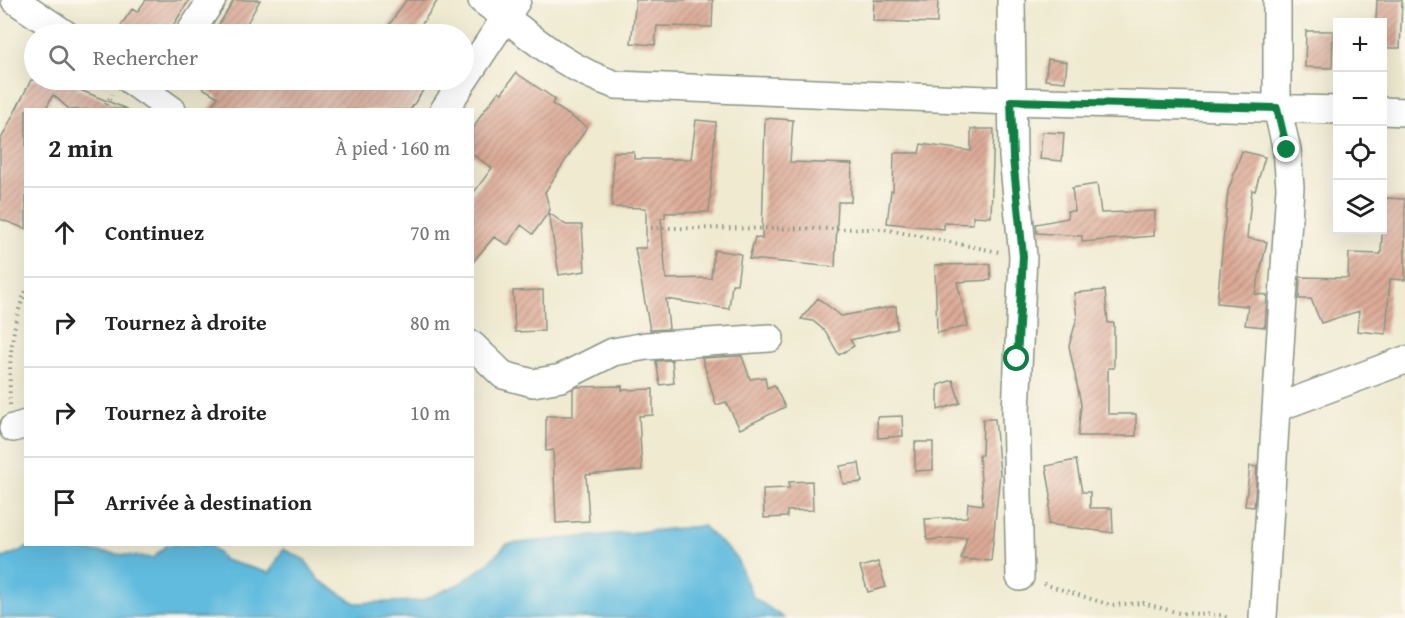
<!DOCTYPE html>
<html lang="fr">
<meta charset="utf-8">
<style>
body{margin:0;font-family:"Gentium Book Plus",serif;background:#f6f6f6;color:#222}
.controls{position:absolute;right:18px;top:18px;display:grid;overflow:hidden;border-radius:0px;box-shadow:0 6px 24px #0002}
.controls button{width:54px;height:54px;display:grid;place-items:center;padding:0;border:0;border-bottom:2px solid #e0e0e0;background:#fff;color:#222;font:30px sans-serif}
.stop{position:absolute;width:18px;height:18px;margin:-14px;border:4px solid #0b8043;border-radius:50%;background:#fff}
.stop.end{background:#0b8043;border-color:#fff;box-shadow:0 2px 6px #0008}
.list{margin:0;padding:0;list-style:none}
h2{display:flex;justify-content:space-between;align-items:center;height:78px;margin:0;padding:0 24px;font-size:26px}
h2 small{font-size:20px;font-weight:400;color:#767676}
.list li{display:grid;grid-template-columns:39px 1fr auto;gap:18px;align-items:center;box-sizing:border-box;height:90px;padding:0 24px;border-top:2px solid #e0e0e0}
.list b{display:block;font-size:22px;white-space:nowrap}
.list em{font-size:20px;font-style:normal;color:#767676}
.icon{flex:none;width:33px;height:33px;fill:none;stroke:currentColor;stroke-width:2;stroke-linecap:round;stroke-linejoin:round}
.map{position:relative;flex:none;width:1405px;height:618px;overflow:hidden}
.search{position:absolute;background:#fff;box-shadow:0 6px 24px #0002;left:24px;top:24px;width:450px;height:66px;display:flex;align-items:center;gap:15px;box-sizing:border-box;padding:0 21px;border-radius:33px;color:#767676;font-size:22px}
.panel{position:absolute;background:#fff;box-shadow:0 6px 24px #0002;left:24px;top:108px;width:450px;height:438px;border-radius:0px}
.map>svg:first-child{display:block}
.water{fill:#60bbde;stroke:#407c89;stroke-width:1.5}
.building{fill:url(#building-hatch)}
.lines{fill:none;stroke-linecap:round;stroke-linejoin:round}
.street-casing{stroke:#879482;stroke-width:30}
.path{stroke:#879482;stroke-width:4;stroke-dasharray:1.5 4.5;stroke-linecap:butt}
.street{stroke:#fff;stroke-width:27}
.route{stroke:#0b8043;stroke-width:8}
</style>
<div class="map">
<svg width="1405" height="618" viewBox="0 0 1405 618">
<defs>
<pattern id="building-hatch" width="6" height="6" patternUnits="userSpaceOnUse" patternTransform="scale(1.5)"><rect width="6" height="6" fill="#ddab98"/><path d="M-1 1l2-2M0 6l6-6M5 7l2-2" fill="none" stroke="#b38c7d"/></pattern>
</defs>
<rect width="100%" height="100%" fill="#fbf7ec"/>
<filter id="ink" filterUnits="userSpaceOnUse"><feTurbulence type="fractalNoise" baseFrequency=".0167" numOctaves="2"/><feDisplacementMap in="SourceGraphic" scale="12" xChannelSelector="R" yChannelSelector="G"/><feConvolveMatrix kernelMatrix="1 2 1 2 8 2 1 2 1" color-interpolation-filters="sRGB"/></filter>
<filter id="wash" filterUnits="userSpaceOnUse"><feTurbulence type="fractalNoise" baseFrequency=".008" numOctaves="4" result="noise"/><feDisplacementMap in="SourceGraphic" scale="24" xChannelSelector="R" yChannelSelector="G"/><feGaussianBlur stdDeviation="1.35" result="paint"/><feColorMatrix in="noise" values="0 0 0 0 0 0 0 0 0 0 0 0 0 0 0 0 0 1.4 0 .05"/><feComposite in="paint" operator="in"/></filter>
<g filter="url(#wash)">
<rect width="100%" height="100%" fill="#efead0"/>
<path class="water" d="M703 526 736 557 753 597 784 618H0V559L34 545 153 558 167 545H211L224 560 270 573 283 549 305 560 319 580 355 603 421 601 459 584 487 564 507 544Z"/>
<g id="blocks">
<path class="building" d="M146 0H189L168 34H115L132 9 137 12Z
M234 0H260L241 34H213Z
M406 0H438L415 34H383Z
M636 0H713L712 27 657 26 655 45 631 43Z
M874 0 938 1 937 23 873 21Z
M1377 0H1402L1400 48H1383V22H1376Z
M1306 31H1333L1332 68 1305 67Z
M1048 59 1067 62 1065 82 1045 80Z
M516 73 555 99 552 104 587 127 545 192 550 210 533 234 521 225 508 245 494 237 472 263V195L492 168 472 154V131L481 115 499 91 502 93Z
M31 80H84L75 88 127 109 70 110 53 95 45 110H26V229L0 219V141Z
M189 80H430L410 110H208L218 97Z
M765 118 793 120 790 162 852 164 851 202H838L835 267 749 259 755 237 762 239Z
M696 120 716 122 709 212 665 213V218H661L666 279 711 278 714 250 741 254 737 284H732L729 309 666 299 669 329 650 330 635 248H646V208L612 207 613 152H634V159H691Z
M971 129H994L991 217 973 216V224L944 223V229L887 223 891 191H893L894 153H919L921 144 971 151Z
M1042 132 1064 133 1062 161 1040 159Z
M1242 151 1265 157 1255 191 1252 190 1247 238 1267 242 1255 294 1267 295 1265 327 1245 325 1248 306 1217 303 1228 191Z
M1097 184 1101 213 1155 211 1154 236 1082 242V236L1037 233 1036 224 1068 218 1067 211H1075L1072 188Z
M1384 198 1405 199V280L1390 279 1386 334 1357 331 1359 311 1321 323 1311 299H1299L1300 277 1348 278 1349 253 1381 254Z
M549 213 566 225H582L585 271 559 275Z
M990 264 991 280 957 282 968 326 937 333 935 265Z
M543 290 544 331 515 332 513 291Z
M1105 290 1108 323H1114V368H1108V414H1136V436H1078L1081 404 1069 346 1077 318 1074 293Z
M818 298 841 316 896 306 897 329 850 340 854 346 839 355 826 332 813 321 801 319Z
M742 356 750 379 765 377 767 388 774 385 785 407 740 429 726 402 716 405 702 358Z
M672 360 674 383 660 385 656 361Z
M953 380 960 403 938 410V385Z
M622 386V390L653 389V415L639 416 642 470 586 475 589 521 556 523 553 450 546 451V416H573V389L577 387Z
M902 416 903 436 878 438 877 417Z
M983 419H995L1000 473 991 561 961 559 967 537 927 540 925 519 967 517 968 503 983 505 979 455H982Z
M915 442H933V470L915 471Z
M1076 460 1082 492H1090V508H1112L1113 533 1048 524 1051 495 1046 466Z
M859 463 862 482 843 484 840 466Z
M1250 466 1257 467 1254 507 1245 506Z
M812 481 813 510 787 511V517L764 518 763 489 789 488V482Z
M878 562 886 587 868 592 860 567Z"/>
</g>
</g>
<g filter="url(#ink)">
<use href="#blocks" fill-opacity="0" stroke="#879482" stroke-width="1.5"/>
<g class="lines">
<defs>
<path id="street" d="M15 0 65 34
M482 0C528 33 561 67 616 85L1011 101 1338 110
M1011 0 1013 157 1023 256 1016 412 1020 577
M189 34 212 0
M130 80 172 110
M444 110 517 0
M1382 111 1405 112
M472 345 503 375 533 383 561 378 613 352 646 346 770 338
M1276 408 1405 360
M13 428 26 424
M1263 618 1290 187 1287 150 1277 108V0"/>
</defs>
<use href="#street" class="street-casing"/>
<path class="path" d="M103 110 112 94
M651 228 884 229 999 252
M10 405C9 367 10 326 26 291
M1044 584 1110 605 1143 603 1179 613 1221 615 1228 618"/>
<use href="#street" class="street"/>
</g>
</g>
<g class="lines" filter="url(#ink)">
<path class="route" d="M1017 359 1023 256 1013 158 1011 101 1277 108 1287 150"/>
</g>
</svg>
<div class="controls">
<button>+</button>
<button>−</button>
<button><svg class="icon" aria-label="locate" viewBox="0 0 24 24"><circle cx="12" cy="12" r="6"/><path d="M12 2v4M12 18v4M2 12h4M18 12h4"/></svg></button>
<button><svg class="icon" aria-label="layers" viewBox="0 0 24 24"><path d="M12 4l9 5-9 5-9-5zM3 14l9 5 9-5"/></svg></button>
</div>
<div class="stop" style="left:1017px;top:359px"></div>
<div class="stop end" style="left:1287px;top:150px"></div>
<div class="search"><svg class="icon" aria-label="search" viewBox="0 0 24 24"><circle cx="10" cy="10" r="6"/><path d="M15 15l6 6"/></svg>Rechercher</div>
<section class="panel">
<h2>2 min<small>À pied · 160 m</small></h2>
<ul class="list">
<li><svg class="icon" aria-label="ahead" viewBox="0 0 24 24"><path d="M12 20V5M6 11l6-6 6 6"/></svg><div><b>Continuez</b></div><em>70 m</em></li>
<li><svg class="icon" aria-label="right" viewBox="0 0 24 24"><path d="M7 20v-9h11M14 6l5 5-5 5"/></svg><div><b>Tournez à droite</b></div><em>80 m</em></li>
<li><svg class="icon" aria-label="right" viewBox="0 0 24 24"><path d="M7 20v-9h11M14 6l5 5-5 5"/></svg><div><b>Tournez à droite</b></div><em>10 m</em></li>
<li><svg class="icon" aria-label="arrive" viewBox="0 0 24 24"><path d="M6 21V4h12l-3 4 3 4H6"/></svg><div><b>Arrivée à destination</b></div></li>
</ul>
</section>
</div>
